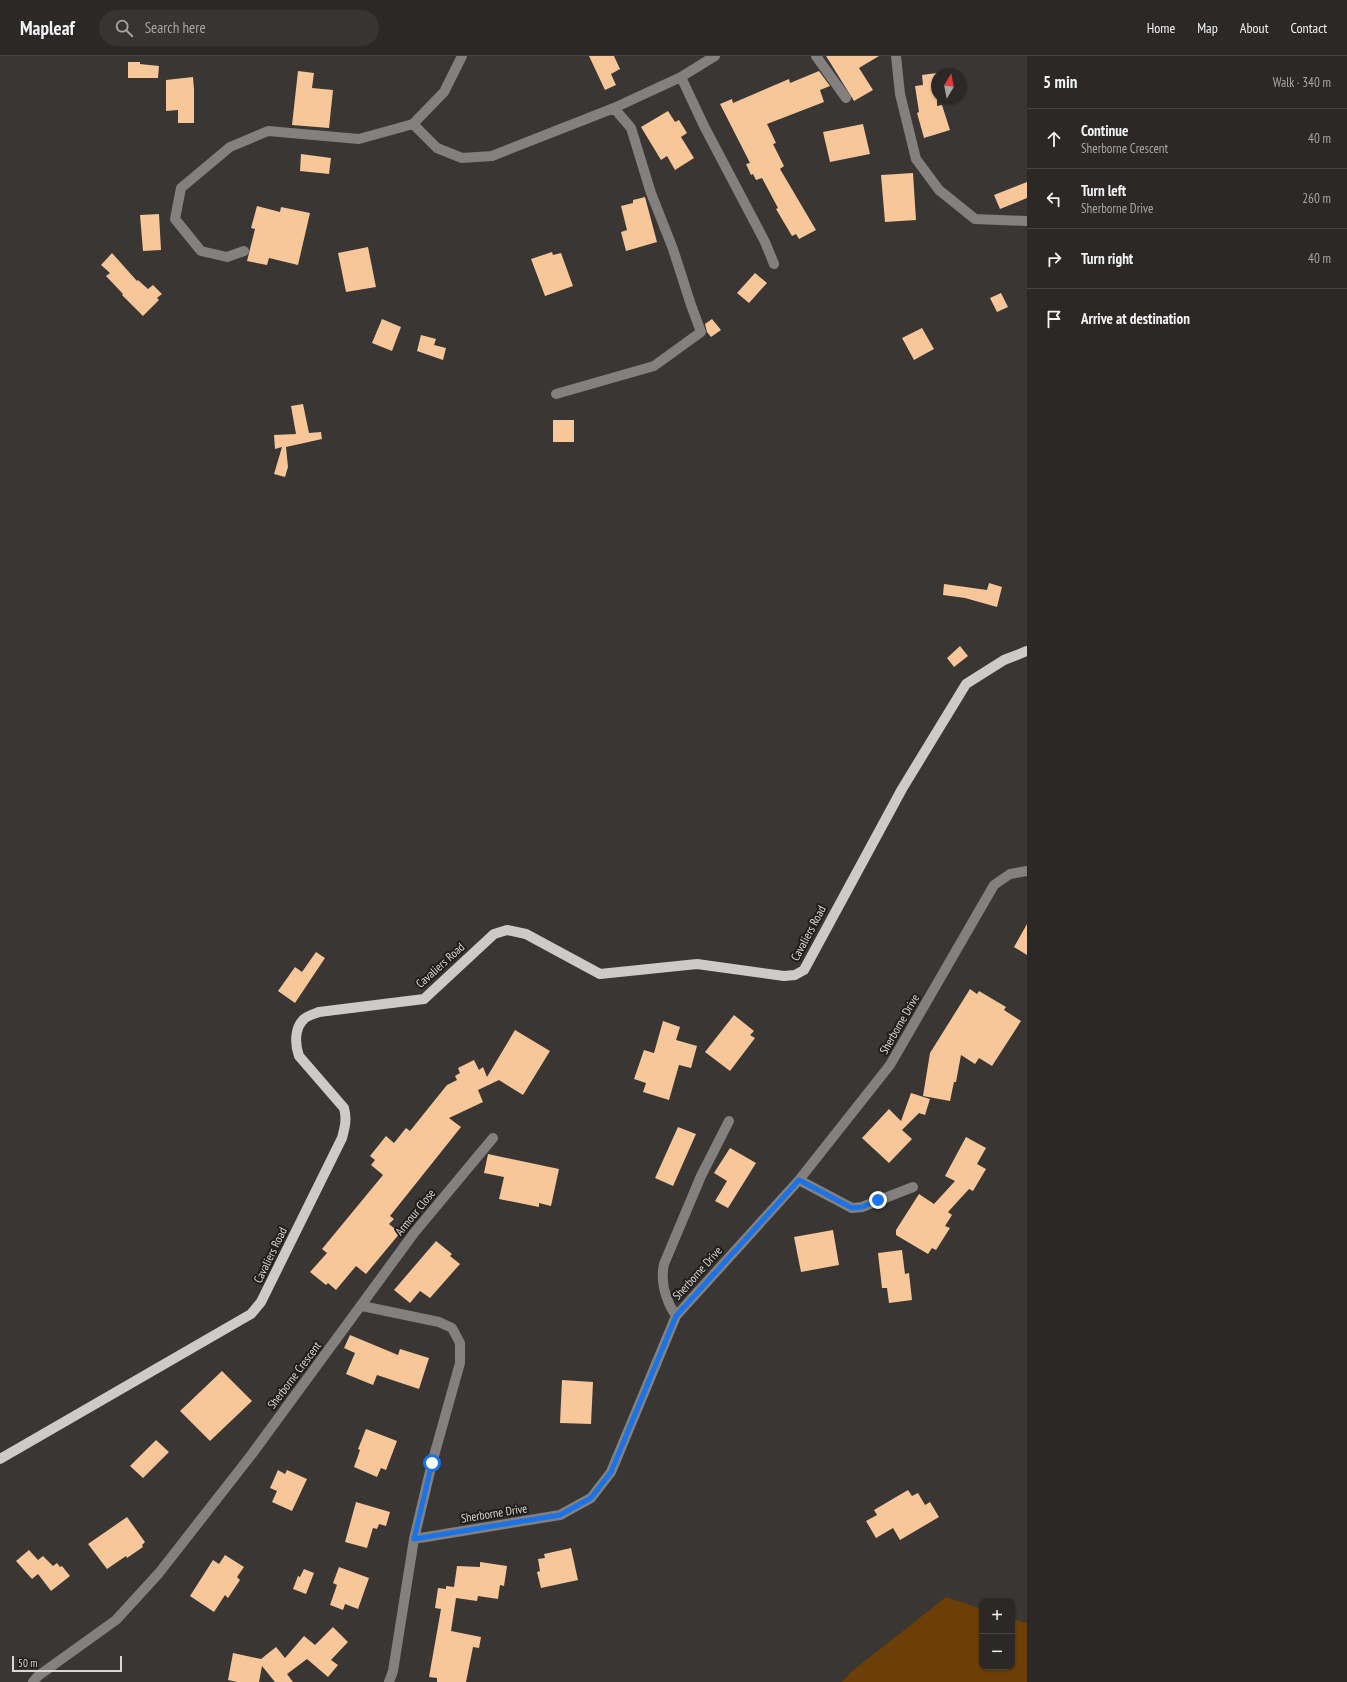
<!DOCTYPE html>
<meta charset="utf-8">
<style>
body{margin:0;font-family:"PT Sans Narrow",sans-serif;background:#373432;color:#f1f3f6}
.controls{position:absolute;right:12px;bottom:12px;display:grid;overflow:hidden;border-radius:8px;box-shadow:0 1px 3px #0004}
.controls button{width:36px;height:36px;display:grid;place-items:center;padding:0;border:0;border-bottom:1px solid #474443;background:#2b2826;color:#f1f3f6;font:20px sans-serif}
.compass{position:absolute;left:931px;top:12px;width:36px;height:36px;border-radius:50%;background:#2b2826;box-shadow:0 1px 3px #0004;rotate:10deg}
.scale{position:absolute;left:12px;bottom:10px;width:110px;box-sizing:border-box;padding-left:4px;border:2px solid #dad8d6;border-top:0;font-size:11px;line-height:14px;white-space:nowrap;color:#dad8d6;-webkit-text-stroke:3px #1f1e1c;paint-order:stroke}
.stop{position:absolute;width:12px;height:12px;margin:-9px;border:3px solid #1a73e8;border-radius:50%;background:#fff}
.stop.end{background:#1a73e8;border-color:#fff;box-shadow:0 1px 4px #0008}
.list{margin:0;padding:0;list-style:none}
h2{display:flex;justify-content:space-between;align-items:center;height:52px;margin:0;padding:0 16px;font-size:17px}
h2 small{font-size:13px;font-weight:400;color:#a6a6a7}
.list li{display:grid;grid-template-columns:26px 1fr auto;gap:12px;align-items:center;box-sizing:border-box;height:60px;padding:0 16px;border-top:1px solid #474443}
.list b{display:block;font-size:15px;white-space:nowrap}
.list p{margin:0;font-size:13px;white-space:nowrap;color:#a6a6a7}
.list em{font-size:13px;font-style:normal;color:#a6a6a7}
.icon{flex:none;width:22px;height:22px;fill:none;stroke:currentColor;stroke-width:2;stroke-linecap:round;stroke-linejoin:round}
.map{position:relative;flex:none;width:1027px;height:1626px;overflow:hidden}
header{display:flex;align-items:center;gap:24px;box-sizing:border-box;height:56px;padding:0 20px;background:#2b2826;border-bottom:1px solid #474443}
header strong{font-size:19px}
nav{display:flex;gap:22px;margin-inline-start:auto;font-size:14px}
.search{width:280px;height:36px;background:#373432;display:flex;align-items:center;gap:10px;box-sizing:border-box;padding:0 14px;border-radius:22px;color:#a6a6a7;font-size:15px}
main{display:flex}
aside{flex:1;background:#2b2826}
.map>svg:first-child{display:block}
.green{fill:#6b3f07}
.building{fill:#f7c699}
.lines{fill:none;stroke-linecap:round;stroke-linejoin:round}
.minor{stroke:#82817f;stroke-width:10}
.major{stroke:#cecac7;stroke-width:10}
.route{stroke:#1a73e8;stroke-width:5}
.labels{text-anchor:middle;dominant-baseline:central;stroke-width:4;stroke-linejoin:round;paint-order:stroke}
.street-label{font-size:12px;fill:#dad8d6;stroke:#1f1e1c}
</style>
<header>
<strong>Mapleaf</strong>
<div class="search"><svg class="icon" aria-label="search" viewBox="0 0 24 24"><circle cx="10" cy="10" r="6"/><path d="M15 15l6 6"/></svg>Search here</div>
<nav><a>Home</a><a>Map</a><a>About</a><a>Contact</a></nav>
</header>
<main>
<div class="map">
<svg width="1027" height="1626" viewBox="0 0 1027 1626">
<rect width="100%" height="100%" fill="#393633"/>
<path class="green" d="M946 1541 982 1553V1611H1012V1563L1027 1567V1626H842L851 1616Z"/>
<path class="building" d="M589 0H614L620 13 611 18 616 29 605 34Z
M826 0H879L859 12 873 34 854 45Z
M128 6H140V8L159 10 158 22H128Z
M298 15 314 17 312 32 333 34 329 72 292 69Z
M819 15 830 30 820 34 824 46 767 68 776 87 773 88 784 110 780 113 816 174 799 183 796 178 792 180 776 153 778 152 762 122 756 124 753 118 751 119 746 108 750 107 720 48 732 43 733 47 789 23 790 27Z
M937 17V50L942 49 950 74 924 82 917 57 919 56 915 30 923 29 922 19Z
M193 21 194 33V67H178V54L166 55V24Z
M668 55 675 66 679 64 687 77 681 81 694 102 675 114 667 100 661 104 641 71Z
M863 68 870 98 830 106 823 76Z
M301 98 331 102 329 118 300 115Z
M913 117 916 164 885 166 881 119Z
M1027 126V142L1000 153 994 139Z
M645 141 657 186 626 195 621 176 627 174 621 150 633 147V144Z
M257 150 280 156 281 151 310 157 298 209 269 202 267 209 247 205 255 173 251 172Z
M159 158 161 194 143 195 140 159Z
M368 191 376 231 346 236 338 197Z
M552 196 553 199 561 197 573 230 545 240 531 203Z
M112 197 137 225 138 224 148 233 153 229 162 238 157 242 159 244 143 260 122 239 123 238 106 220 110 217 101 209Z
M755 217 767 227 749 247 737 237Z
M1001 237 1008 251 997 256 990 242Z
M382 263 401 271 392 295 372 287Z
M712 263 721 274 711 281 707 276 705 268Z
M922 272 934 293 914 304 902 282Z
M421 279 436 283 434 289 446 292 443 304 417 295Z
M303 348 309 377 321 376 322 383 286 391 288 411 285 421 274 418 282 391 275 393 274 379 296 378 291 350Z
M553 364H574V386H553Z
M989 527 1002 531 997 551 965 542 943 539 944 528 987 534Z
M960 590 968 600 954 611 947 602Z
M1027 868V899L1014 891Z
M316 896 325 902 295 947 278 935 295 911 302 916Z
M970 933 977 938 979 935 1006 951 1004 954 1021 965 992 1010 979 1002 975 1008 961 999 956 1026H954L950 1045 923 1040 930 997Z
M734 959 754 975 750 979 755 982 730 1015 705 996Z
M663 965 680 971 676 984 697 990 691 1012 679 1009 669 1044 643 1036 646 1027 634 1023 644 994 654 997Z
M515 974 550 995 523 1039 499 1024 478 1034 483 1046 449 1062 461 1071 390 1160 394 1163 389 1168 400 1177 366 1218 356 1210 336 1234 328 1227 326 1229 310 1216 327 1197 322 1193 383 1119 371 1109 375 1104 370 1100 386 1080 394 1087 406 1072 410 1075 447 1029 457 1024 455 1020 460 1017 458 1012 474 1004 479 1014 483 1011 487 1021Z
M911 1037 930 1043 925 1059 919 1057 902 1074 912 1083 889 1107 862 1082 889 1053 901 1065Z
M678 1071 696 1078 673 1130 655 1122Z
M966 1081 986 1092 977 1108 986 1113 973 1135 969 1133 948 1156 952 1159 945 1170 950 1172 936 1194 932 1192 928 1198 896 1179V1174L919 1138 934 1148 955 1125 945 1120Z
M730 1092 756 1107 728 1152 715 1145 727 1125 714 1117Z
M488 1098 559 1113 551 1150 539 1147V1151L499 1143 504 1121 484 1117Z
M833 1174 839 1209 801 1216 794 1181Z
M436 1185 452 1198 450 1200 460 1208 430 1242 420 1235 410 1247 394 1234Z
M902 1194 905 1218 909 1217 912 1244 889 1247 887 1232H882L878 1197Z
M350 1279 398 1299 400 1293 429 1302 419 1333 377 1319 373 1329 346 1318 355 1297 344 1292Z
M222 1315 252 1345 210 1385 180 1355Z
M562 1324 593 1326 591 1368 560 1367Z
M366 1373 397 1385 386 1414 381 1412 377 1421 354 1411 360 1394 358 1393Z
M156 1384 169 1396 143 1422 130 1410Z
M278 1414 285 1418 287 1414 307 1423 292 1455 272 1446 277 1435 270 1432Z
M908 1434 912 1440 918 1437 925 1449 930 1446 939 1461 900 1484 893 1472 876 1482 866 1465 877 1459 874 1454Z
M356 1446 390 1456 386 1470 379 1468 377 1473 373 1472 367 1492 345 1486Z
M127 1461 145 1486 142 1489 143 1491 127 1502 126 1500 107 1513 88 1488Z
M571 1492 578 1524 541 1532 537 1516 540 1515 538 1503 545 1502 544 1498Z
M29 1494 38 1504 43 1500 53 1510 57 1507 60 1511 62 1510 70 1520 51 1535 38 1518 32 1523 16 1505Z
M225 1499 244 1511 237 1521 240 1524 228 1542 225 1539 214 1556 190 1540 213 1504 219 1508Z
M480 1506 507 1510 504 1530 500 1529 498 1543 478 1540 477 1545 456 1542 451 1575 481 1581 479 1592 473 1591 466 1626H437V1622L429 1621 441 1553 435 1552 438 1532 446 1533V1530L454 1531 457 1510 480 1511Z
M339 1511 369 1522 358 1553 345 1548 343 1554 330 1549 337 1529 333 1527Z
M304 1513 314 1517 306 1538 293 1533 298 1520 300 1521Z
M333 1571 348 1586 331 1604 338 1609 328 1621 307 1603 287 1618 293 1626H275L262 1610 259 1626H237L228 1624 233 1597 261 1603 276 1591 285 1602 304 1580 315 1589Z"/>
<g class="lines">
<path class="minor" d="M816 0 846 42
M896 0 900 38 916 103 939 134 975 163 1027 165
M681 21 715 0
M614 52 681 21 704 70 765 186 774 208
M413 68 437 92 462 102 492 100 614 52 631 72 651 137 673 193 691 249 701 276 654 310 556 338
M413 68 444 36 462 0
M244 195 227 201 201 195 175 163 181 132 230 91 268 75 359 83 413 68
M799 1124 852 1152 862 1151 913 1131
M362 1250 439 1266 452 1272 460 1287V1307L432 1407 414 1483 393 1615 389 1626
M676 1260C666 1245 660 1226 664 1208L701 1120 729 1065
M414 1483 560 1459 591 1442 611 1416 676 1260 799 1124 890 1009 994 829 1010 818 1027 815
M33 1626 38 1620 116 1564 159 1517 252 1398 414 1177 493 1082"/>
<path class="major" d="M0 1403 251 1258 261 1246 342 1082C345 1071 347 1063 344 1052L299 1000C295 989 294 972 304 963 307 960 314 958 319 956L424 943 494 878 507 874 526 878 600 918 697 908 784 920 795 919 804 914 902 733 966 628 1004 604 1027 595"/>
</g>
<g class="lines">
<path class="route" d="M432 1407 414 1483 560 1459 591 1442 611 1416 676 1260 799 1124 852 1152 862 1151 878 1144"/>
</g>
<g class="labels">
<g class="street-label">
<text transform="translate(808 877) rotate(-62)">Cavaliers Road</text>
<text transform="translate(440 909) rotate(-42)">Cavaliers Road</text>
<text transform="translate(899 968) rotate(-60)">Sherborne Drive</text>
<text transform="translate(415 1156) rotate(-51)">Armour Close</text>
<text transform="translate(270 1199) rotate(-64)">Cavaliers Road</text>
<text transform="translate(697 1217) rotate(-48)">Sherborne Drive</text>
<text transform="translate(294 1319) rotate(-53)">Sherborne Crescent</text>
<text transform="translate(494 1457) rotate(-9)">Sherborne Drive</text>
</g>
</g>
</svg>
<div class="controls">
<button>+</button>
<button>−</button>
</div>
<svg class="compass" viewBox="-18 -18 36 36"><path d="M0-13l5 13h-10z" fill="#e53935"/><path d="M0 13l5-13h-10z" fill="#a6a6a7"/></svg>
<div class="scale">50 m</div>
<div class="stop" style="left:432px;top:1407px"></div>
<div class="stop end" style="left:878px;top:1144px"></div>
</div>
<aside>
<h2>5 min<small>Walk · 340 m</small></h2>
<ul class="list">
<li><svg class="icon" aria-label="ahead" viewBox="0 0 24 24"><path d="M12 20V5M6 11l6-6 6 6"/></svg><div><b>Continue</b><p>Sherborne Crescent</p></div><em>40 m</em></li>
<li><svg class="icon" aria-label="left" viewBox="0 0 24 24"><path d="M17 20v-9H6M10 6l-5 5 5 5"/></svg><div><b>Turn left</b><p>Sherborne Drive</p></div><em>260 m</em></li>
<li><svg class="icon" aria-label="right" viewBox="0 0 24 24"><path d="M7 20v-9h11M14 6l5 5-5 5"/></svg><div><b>Turn right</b></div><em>40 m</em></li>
<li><svg class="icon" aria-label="arrive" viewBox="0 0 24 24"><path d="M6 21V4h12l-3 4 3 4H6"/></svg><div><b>Arrive at destination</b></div></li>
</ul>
</aside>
</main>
